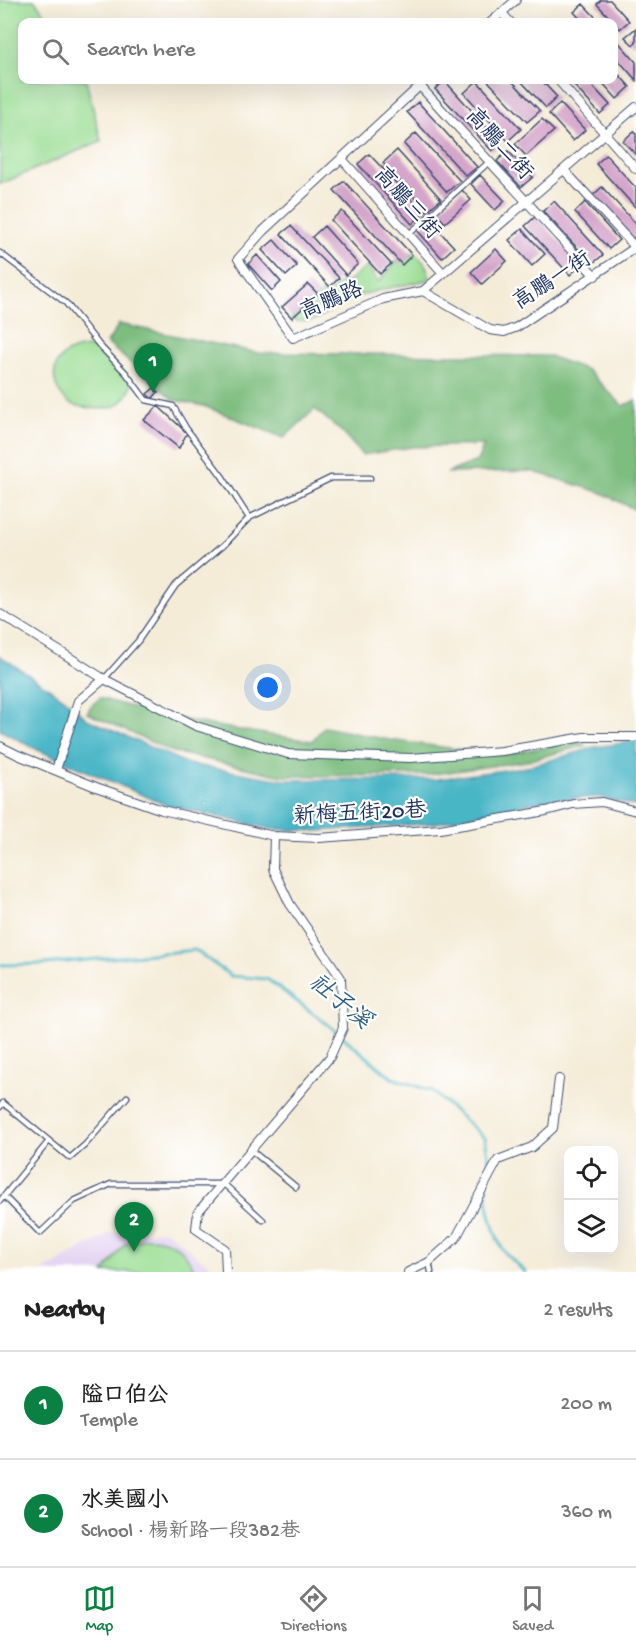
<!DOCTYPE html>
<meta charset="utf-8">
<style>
body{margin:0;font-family:"Gochi Hand","LXGW WenKai TC",sans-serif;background:#f6f6f6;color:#222}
.controls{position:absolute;right:18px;bottom:18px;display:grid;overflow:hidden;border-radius:12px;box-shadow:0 6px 24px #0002}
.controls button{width:54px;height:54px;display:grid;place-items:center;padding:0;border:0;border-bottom:2px solid #e0e0e0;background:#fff;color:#222;font:30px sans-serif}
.you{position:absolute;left:268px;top:688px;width:21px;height:21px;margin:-15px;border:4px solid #fff;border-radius:50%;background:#1a73e8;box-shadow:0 0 0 9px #1a73e833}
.badge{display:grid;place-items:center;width:39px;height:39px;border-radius:50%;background:#0b8043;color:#fff;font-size:20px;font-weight:700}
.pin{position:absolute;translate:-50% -50px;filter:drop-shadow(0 2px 3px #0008)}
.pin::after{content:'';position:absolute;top:32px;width:21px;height:18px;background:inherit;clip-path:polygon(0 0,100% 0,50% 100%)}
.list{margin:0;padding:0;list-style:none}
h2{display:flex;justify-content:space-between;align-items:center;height:78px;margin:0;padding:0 24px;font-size:26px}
h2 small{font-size:20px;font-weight:400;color:#767676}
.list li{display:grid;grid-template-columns:39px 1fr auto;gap:18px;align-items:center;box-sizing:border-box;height:108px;padding:0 24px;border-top:2px solid #e0e0e0}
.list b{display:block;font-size:22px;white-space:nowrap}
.list p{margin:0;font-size:20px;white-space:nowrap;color:#767676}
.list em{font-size:20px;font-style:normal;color:#767676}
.icon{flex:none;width:33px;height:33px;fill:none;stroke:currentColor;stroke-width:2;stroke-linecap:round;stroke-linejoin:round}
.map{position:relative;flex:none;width:636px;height:1272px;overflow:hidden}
.search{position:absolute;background:#fff;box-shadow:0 6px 24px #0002;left:18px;right:18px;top:18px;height:66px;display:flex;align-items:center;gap:15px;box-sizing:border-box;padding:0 21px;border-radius:12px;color:#767676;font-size:22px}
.sheet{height:294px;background:#fff}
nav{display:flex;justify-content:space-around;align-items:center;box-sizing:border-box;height:84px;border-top:2px solid #e0e0e0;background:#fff;font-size:16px;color:#767676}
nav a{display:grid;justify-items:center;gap:3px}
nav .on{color:#0b8043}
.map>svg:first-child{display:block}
.built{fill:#e4d3f2}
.green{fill:#9cde95;stroke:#5c867a;stroke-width:1.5}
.forest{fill:#7dbd7e;stroke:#4c766e;stroke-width:1.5}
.water{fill:#4ab6c6;stroke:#327292;stroke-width:1.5}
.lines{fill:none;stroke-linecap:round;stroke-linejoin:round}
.stream{stroke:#4ab6c6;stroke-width:3}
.building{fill:#d5a6cb}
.service-casing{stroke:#3c4b70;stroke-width:7}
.minor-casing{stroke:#3c4b70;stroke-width:10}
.service{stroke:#fff;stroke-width:4.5}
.minor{stroke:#fff;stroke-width:8}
.labels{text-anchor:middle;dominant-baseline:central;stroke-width:4.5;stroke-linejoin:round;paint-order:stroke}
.street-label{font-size:22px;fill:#1b2f5e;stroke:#fff}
.water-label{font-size:24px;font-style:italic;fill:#2b5e82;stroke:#fff}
</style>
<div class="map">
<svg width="636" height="1272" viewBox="0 0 636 1272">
<rect width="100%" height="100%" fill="#fff"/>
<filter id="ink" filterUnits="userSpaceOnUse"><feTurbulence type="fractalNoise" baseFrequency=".0167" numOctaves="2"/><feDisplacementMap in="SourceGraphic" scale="12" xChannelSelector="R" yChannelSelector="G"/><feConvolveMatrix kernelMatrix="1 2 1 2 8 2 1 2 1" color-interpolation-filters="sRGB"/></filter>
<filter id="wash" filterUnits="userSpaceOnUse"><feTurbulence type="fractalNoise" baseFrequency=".008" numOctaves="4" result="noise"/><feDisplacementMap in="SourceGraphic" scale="24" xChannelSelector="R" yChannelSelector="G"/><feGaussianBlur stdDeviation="1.35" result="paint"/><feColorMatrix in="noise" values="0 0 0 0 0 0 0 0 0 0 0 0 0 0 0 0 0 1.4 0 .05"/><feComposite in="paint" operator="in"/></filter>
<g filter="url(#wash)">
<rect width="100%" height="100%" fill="#f5ecd8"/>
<path class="built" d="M166 1231 218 1272H41L110 1233Z"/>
<path class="green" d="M0 0H34L52 22H22V80H86L101 141 0 184Z
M414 253C424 261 428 267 430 279 402 287 371 289 345 302 325 312 314 328 291 319L323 292 327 296 343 281 345 284 368 266 378 282 398 260Z
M87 347 101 352 132 384C125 406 111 411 90 408 82 407 74 407 68 402 54 391 49 370 62 357 68 350 78 349 87 347Z
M146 1238C170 1237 186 1248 195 1272H104L125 1244Z"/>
<path class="forest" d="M119 324 259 353 549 356 587 370 623 406 636 400V510L600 492 531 471 447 473 477 461 484 445 412 447 362 455 343 433 315 409 284 438 204 406 174 400 107 343Z
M100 698C170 720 241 731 312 741L324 727 390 740 501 755 576 741 585 745 527 761 427 775 282 776 173 752 87 713 91 706Z"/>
<path class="water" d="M0 656 64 698 87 719 188 764 283 780 437 779 527 767 596 747 636 741V806L598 797 547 800 437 823 317 831 271 829 166 805 38 750 0 730Z"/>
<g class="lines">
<path class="stream" d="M0 965 45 964 195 950 231 976 267 979 330 1026 392 1078 432 1091 485 1138 489 1161 488 1171
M487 1186C485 1202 495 1239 504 1251 510 1259 518 1265 525 1272"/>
</g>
<g id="blocks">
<path class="building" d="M601 0H610L629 21 620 29 597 4Z
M583 4 600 22H583L574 12Z
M636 28V42L633 45 625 37Z
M614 37 636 62V80L614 55Z
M614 69 630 87 617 99 600 80H614Z
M487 80H511L540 111 527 122Z
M520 80H541L557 97 546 108Z
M569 80H587L610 105 600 114Z
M445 81 501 143 492 151 435 89Z
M477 81 521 129 508 141 464 93Z
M418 102 477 167 466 176 407 112Z
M560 103 585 130 573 141 549 114Z
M542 119 554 131 526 156 515 144Z
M634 131 636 134V155L623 141Z
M416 133 460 181 447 192 404 144Z
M397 150 441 199 427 211 383 163Z
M508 151 533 177 521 187 497 161Z
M369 154 424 213 412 224 358 164Z
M606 155 636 188V208L596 164Z
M480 175 505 201 495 210 471 184Z
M344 181 412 255 402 265 334 190Z
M602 187 636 224V236L631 240 591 197Z
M462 190 471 200 445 223 436 213Z
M554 201 603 255 592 264 543 211Z
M585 202 619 240 609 249 575 212Z
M342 211 391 264 380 274 331 220Z
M536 216 581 265 570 275 525 226Z
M429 220 454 247 442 258 417 230Z
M291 226 339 278 330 287 281 234Z
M324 226 358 264 346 275 312 237Z
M522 229 545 254 532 266 509 240Z
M274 240 297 266 286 276 262 250Z
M496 249 507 261 482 284 471 272Z
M257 255 281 282 272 291 248 264Z
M308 284 318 294 292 318 282 307Z
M154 388 158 392 152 399 147 394Z
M158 406 187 433 179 448 144 420Z"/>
</g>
</g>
<g filter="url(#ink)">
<use href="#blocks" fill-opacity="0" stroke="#3c4b70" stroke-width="1.5"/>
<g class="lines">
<defs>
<path id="service" d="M408 235 489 162
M0 253 66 303 99 345 126 373 146 400 173 406 186 428 222 476 249 518 222 546 176 585 138 641 104 679
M249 518 331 478H370
M0 1107 3 1103 70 1158 85 1145 127 1097
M252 1151 296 1187
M5 1197 40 1233 74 1201 111 1184H224L263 1220
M0 1201 49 1141
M429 1262 431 1272"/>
<path id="minor" d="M502 13 510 22
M491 22 516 0
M426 80 263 231 238 259 293 338 383 299 423 291 636 107
M558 80 636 169
M419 85 595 276
M342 159 443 273
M564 170 636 248
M423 291 490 330 504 332 517 327 636 247
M0 614 104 679 196 726 288 754 411 758 502 751 584 737H636
M0 746 18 755 96 787 162 810 274 836 319 838 440 829 546 811 573 804 602 802 636 811
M56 770 78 701 104 679
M226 1272 225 1249 196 1229 198 1212 330 1057 343 1028 341 978 290 904 273 869 274 836
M408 1272 429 1262 456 1238 498 1160 532 1147 553 1128 559 1079"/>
</defs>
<use href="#service" class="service-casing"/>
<use href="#minor" class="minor-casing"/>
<use href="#service" class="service"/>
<use href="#minor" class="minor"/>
</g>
</g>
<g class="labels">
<g class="street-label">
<text transform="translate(498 145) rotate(48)">高鵬二街</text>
<text transform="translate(406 204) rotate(49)">高鵬三街</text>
<text transform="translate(553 282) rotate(-33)">高鵬一街</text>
<text transform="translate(332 302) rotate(-23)">高鵬路</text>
<text transform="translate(360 815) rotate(-3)">新梅五街20巷</text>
</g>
<g class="water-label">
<text transform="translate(339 1003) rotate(39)">社子溪</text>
</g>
</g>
</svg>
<div class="controls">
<button><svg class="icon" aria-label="locate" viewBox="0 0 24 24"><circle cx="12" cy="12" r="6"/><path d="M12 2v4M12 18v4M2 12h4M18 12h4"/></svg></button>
<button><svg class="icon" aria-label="layers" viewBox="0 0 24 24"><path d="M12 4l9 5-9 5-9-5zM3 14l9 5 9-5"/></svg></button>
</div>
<div class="you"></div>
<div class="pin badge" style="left:153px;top:393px">1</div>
<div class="pin badge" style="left:134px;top:1252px">2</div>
<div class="search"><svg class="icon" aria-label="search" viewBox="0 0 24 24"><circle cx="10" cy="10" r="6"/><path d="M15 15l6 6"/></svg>Search here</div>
</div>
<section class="sheet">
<h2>Nearby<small>2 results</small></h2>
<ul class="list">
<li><span class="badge">1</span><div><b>隘口伯公</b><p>Temple</p></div><em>200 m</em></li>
<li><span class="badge">2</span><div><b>水美國小</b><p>School · 楊新路一段382巷</p></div><em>360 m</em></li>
</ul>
</section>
<nav>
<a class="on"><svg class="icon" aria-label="map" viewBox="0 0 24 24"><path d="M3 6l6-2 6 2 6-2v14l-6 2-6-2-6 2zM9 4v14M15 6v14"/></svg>Map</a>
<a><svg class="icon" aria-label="directions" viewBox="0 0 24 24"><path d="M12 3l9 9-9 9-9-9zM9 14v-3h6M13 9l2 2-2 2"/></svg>Directions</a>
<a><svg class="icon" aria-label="saved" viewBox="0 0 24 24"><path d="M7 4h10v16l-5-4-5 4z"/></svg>Saved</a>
</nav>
